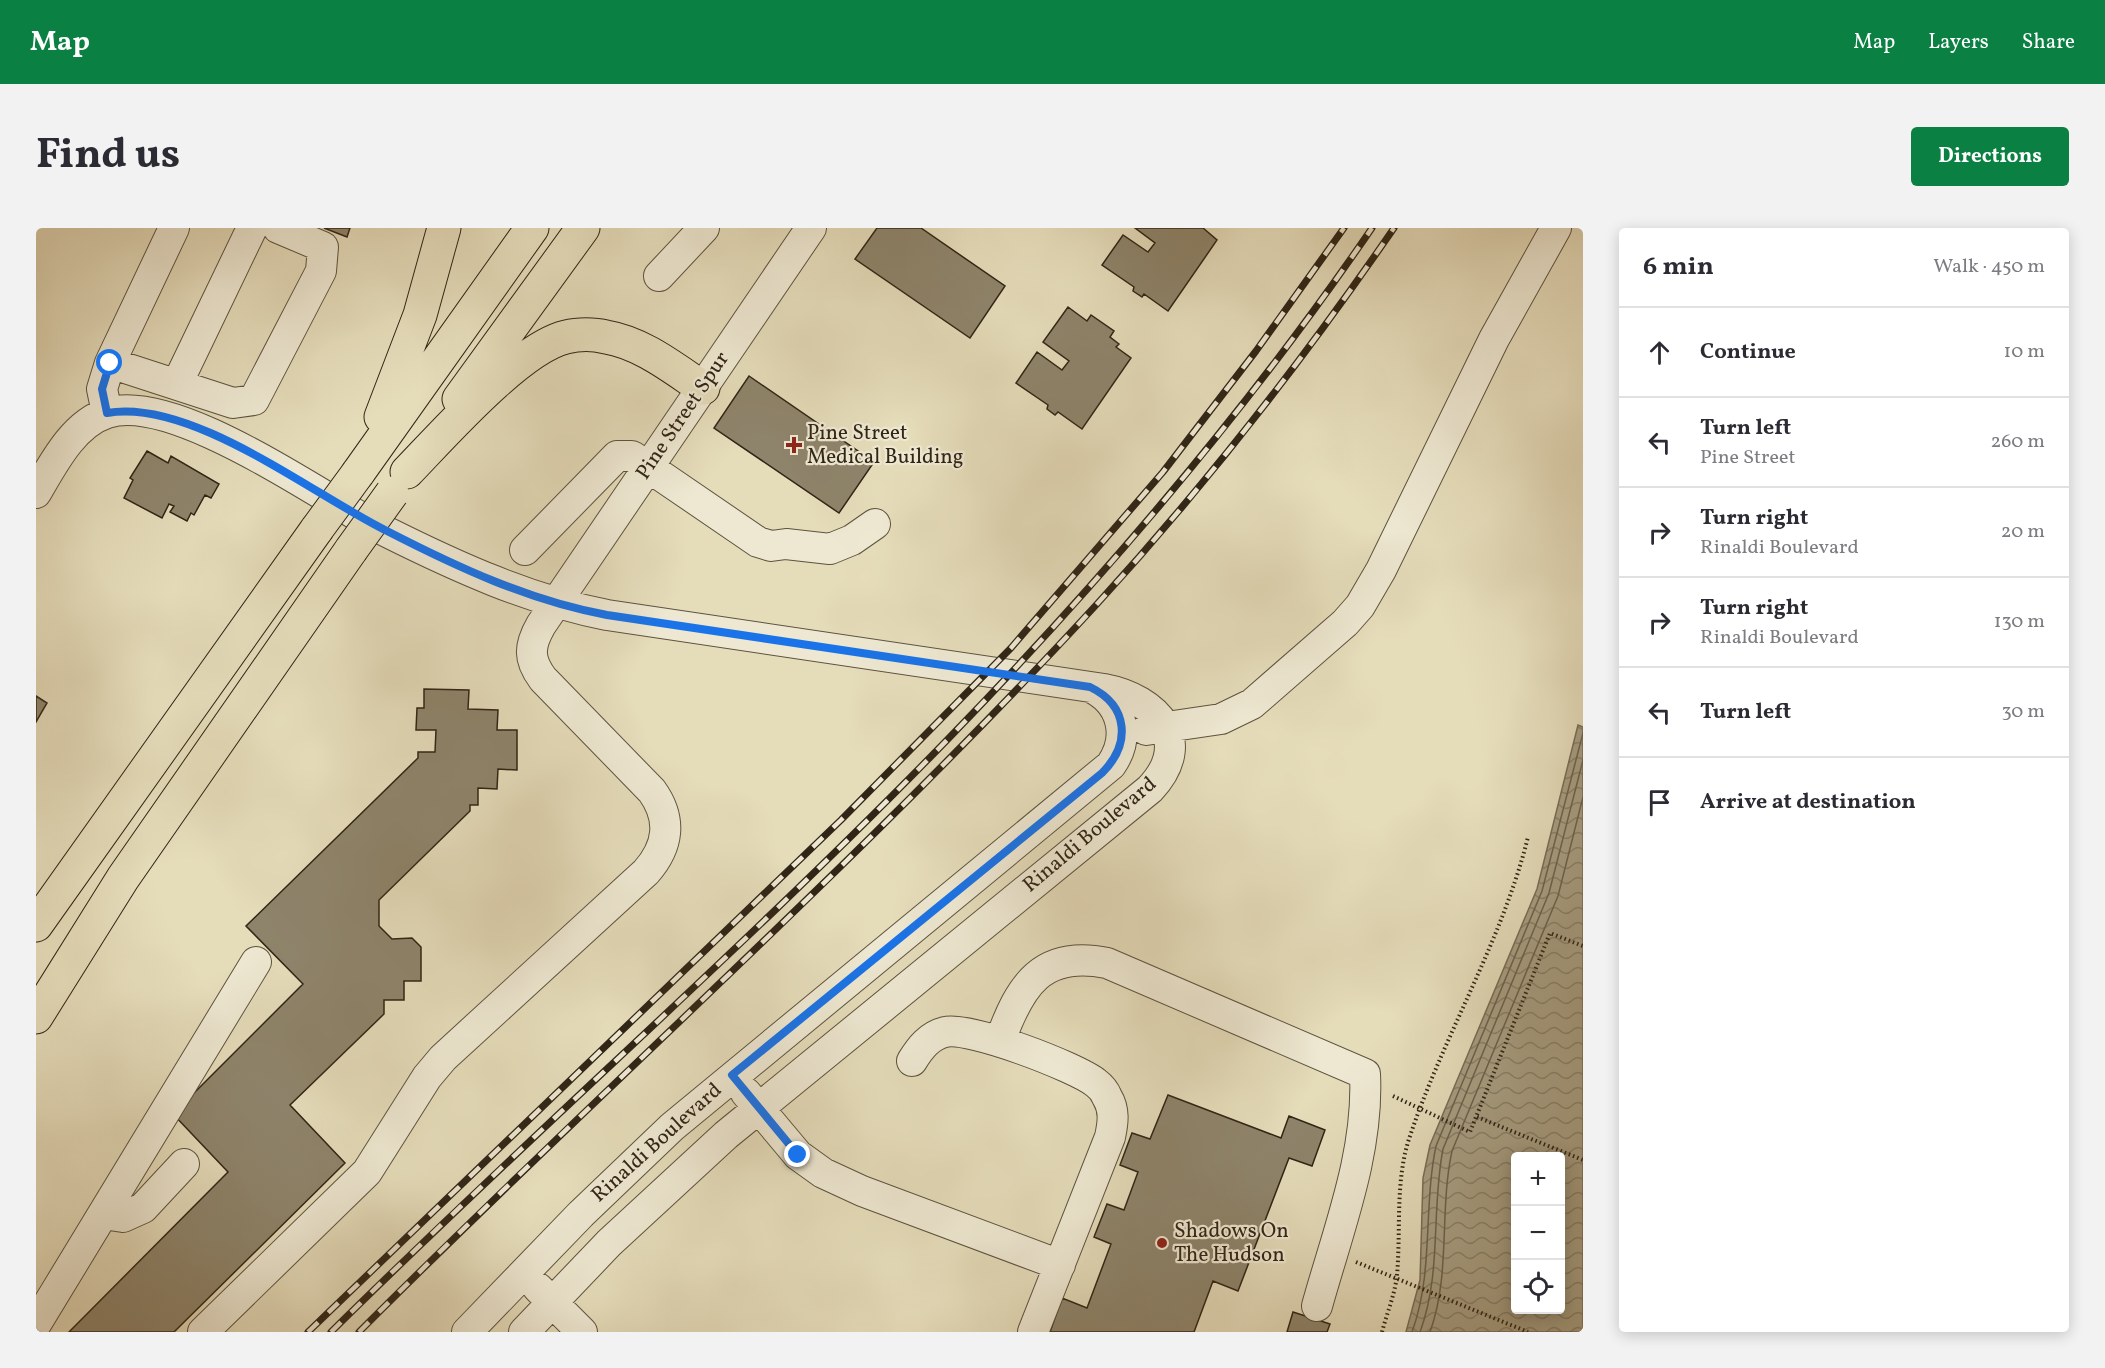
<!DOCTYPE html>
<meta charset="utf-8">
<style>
body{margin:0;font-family:Vollkorn,serif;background:#f2f2f3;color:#2b2b33}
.controls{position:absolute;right:18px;bottom:18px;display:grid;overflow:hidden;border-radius:6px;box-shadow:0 3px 15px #0003}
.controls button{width:54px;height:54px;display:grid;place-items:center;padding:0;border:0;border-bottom:2px solid #e1e1e2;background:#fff;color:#2b2b33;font:30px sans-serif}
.stop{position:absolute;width:18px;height:18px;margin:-14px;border:4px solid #1a73e8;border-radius:50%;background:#fff}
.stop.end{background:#1a73e8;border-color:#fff;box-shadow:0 2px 6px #0008}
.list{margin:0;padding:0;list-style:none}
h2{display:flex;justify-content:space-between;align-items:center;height:78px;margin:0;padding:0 24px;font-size:26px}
h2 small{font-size:20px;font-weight:400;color:#7c7c81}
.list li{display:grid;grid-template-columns:39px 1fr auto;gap:18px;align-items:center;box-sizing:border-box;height:90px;padding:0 24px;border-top:2px solid #e1e1e2}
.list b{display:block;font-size:22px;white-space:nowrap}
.list p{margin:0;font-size:20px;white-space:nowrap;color:#7c7c81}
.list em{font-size:20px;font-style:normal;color:#7c7c81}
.icon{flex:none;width:33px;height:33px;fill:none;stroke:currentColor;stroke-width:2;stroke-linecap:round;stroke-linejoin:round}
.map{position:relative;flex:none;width:1547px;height:1104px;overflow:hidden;border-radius:6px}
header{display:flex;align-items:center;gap:36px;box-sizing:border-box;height:84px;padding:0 30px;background:#0b8043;color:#fff}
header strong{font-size:28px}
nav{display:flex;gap:33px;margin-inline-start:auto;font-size:21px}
.intro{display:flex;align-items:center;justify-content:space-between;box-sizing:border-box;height:144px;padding:0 36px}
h1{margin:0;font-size:42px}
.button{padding:15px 27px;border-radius:6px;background:#0b8043;color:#fff;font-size:21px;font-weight:700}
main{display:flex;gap:36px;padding:0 36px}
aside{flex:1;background:#fff;border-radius:6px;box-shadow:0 3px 15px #0003}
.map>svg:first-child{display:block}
.water{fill:url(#water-waves);stroke:#776e57;stroke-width:1.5;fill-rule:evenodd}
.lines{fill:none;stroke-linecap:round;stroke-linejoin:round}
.shore{stroke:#6c624c;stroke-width:1.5}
.building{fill:#8e846b;stroke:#302516;stroke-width:1.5}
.minor-casing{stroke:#5d533f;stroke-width:32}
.highway-casing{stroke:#302516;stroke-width:35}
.path{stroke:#302516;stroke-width:4;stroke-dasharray:1.5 3;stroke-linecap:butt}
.minor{stroke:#eee8d2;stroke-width:30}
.highway{stroke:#e5dcba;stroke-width:33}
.rail-casing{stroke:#302516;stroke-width:7}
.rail{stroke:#eee8d2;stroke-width:4.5;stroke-dasharray:14;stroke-linecap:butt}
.highway-bridge-casing{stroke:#302516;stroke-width:35;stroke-linecap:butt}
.highway-bridge{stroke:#e5dcba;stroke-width:33}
.route{stroke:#1a73e8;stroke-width:8}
.poi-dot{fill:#8f2418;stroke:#eee8d2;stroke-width:2}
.labels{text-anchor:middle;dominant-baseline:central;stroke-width:4.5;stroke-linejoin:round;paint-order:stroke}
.street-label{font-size:21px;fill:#302516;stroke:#eee8d2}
.poi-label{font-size:21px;fill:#302516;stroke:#eee8d2;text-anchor:start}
</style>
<header>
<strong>Map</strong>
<nav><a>Map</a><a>Layers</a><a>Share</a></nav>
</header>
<div class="intro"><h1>Find us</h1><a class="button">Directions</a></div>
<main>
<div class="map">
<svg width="1547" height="1104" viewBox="0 0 1547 1104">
<defs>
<pattern id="water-waves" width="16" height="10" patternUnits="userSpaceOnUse" patternTransform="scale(1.5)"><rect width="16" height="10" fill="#a79e82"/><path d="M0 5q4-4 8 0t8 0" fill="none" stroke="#888169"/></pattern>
</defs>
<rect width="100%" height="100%" fill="#e5dcba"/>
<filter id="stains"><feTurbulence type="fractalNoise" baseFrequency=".00333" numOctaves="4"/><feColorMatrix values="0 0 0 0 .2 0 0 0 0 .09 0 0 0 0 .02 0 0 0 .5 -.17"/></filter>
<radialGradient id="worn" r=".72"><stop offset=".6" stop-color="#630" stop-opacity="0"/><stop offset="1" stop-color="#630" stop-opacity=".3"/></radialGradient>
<path class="water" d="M1542 497 1547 499V1104H1370L1384 1052 1387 950 1394 917 1501 661ZM1524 928V1082H1480V928Z"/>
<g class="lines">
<path class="shore" d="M1376 1104C1398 1044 1387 980 1400 918L1506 663 1547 505
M1384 1104C1406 1045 1395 982 1407 921L1513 665 1547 532
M1394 1104C1415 1046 1403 983 1416 923L1522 668 1547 569"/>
</g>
<path class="building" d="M288 0H314L311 9Z
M841 0H885L969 58 934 110 819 31Z
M1099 0H1167L1181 12 1132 83 1108 66 1106 69 1097 63 1098 59 1066 37 1087 7 1112 24 1119 15Z
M1032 79 1051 93 1055 87 1078 103 1074 109 1083 116 1080 119 1095 130 1046 201 1022 184 1019 187 1011 181 1012 177 980 155 1001 124 1026 142 1033 133 1007 114Z
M713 148 838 234 803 285 678 200Z
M111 223 132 235 135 228 183 256 175 270 169 267 158 287 155 285 151 293 134 284 138 278 133 276 126 290 88 270 97 252 94 250Z
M388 461 433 462 432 481 462 482 461 502H481V542L462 541 461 561 442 560V577H434V583L343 672V698L356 711 376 710 385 719V753H368V772H348V786L254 877 309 935 138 1104H33L192 944 137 886 267 756 210 698 382 530V524H399L400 502H380L381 480H388Z
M0 468 11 475 0 494Z
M1132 867 1245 910 1253 888 1289 902 1276 938 1253 930 1202 1063 1177 1053 1158 1104H1014L1026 1070 1051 1080 1075 1016 1058 1009 1071 976 1088 982 1102 944 1084 937 1096 905 1114 911Z
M1257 1084 1294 1096 1291 1104H1251Z"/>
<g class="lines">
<defs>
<path id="minor" d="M623 48 668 0
M74 135 197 175 218 172 285 43 287 19 242 0
M141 156 216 0
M71 185 66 161 74 135 138 0
M0 265C17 236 37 196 71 185 139 163 288 272 351 304 421 339 494 372 571 387L1068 461C1121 471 1159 513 1114 561L690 907 573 1015 488 1104
M489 322 581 228H596L722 314 735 318 750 316 794 321 816 312 839 296
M1110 502 1185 491 1216 476 1309 395 1324 378 1345 342 1458 111 1520 0
M964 813C984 757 1006 722 1071 735L1329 846C1333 925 1302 1002 1281 1078
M876 833C884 820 893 808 909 804 933 798 1040 839 1060 855 1064 858 1069 864 1071 869 1079 882 1077 895 1074 909L997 1104
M710 865 762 927 787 945 826 963 1024 1037
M67 986 87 989 107 980 148 936
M502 1060 546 1104
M0 1096 220 734
M167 1104 331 944 391 849 407 830 610 644C633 618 636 591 616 563L507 451C492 431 493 418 505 397L775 0
M431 1104 545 986 636 899 1075 537C1095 508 1086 474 1054 459"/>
<path id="highway" d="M423 171 547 0
M345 189 384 87 408 0
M371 244C406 208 483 120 530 109 542 106 558 106 570 109 606 115 637 140 667 160
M322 245 496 0
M0 697 281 301
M0 789 87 650 315 322"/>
</defs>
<use href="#minor" class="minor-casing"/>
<use href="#highway" class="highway-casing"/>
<path class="path" d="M1357 868 1434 904 1514 705 1547 718
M1441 889 1547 932
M1320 1034 1492 1104
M1346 1104C1351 1085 1359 1066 1361 1047 1365 1002 1359 954 1373 911 1407 808 1466 714 1492 609"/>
<use href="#minor" class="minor"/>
<use href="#highway" class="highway"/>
<defs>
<path id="rail" d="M272 1104 805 592 975 420 1127 244 1220 123 1308 0
M295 1104C498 903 713 716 912 511 1066 352 1211 183 1336 0
M323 1104C567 859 827 631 1061 376 1168 259 1268 131 1358 0"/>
</defs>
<use href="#rail" class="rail-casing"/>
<use href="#rail" class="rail"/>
<defs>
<path id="highway-bridge" d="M281 301 322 245
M315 322 356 265"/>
</defs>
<use href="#highway-bridge" class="highway-bridge-casing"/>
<use href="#highway-bridge" class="highway-bridge"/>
</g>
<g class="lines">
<path class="route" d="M74 135 66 161 71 185C155 170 276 266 351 303 421 339 494 373 571 387L1054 459C1093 478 1095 516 1066 545L696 847 762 927"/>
</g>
<g class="poi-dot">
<path d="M755 208h6v6h6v6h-6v6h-6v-6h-6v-6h6z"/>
<circle cx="1126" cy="1015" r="6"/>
</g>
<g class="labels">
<g class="street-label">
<text transform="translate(647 188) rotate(-56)">Pine Street Spur</text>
<text transform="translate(1054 607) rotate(-40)">Rinaldi Boulevard</text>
<text transform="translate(621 915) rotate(-42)">Rinaldi Boulevard</text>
</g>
<g class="poi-label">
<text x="771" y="205">Pine Street<tspan x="771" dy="24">Medical Building</tspan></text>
<text x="1138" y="1003">Shadows On<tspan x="1138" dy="24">The Hudson</tspan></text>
</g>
</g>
<rect width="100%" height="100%" filter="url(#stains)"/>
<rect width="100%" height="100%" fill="url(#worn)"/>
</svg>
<div class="controls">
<button>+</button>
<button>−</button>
<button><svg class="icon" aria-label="locate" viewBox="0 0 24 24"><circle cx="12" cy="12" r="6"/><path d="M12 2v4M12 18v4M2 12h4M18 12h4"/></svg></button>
</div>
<div class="stop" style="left:74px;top:135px"></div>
<div class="stop end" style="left:762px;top:927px"></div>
</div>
<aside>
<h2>6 min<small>Walk · 450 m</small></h2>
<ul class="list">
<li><svg class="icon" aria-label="ahead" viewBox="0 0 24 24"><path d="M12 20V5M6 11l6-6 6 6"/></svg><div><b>Continue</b></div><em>10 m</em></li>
<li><svg class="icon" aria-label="left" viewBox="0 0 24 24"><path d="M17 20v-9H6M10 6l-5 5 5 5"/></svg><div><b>Turn left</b><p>Pine Street</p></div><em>260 m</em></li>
<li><svg class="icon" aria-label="right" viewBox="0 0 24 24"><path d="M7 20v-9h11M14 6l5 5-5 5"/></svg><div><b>Turn right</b><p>Rinaldi Boulevard</p></div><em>20 m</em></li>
<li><svg class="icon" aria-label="right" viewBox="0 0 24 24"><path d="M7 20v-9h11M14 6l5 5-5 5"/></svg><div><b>Turn right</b><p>Rinaldi Boulevard</p></div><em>130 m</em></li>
<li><svg class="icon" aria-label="left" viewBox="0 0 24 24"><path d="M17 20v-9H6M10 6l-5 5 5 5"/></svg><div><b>Turn left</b></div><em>30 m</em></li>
<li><svg class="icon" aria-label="arrive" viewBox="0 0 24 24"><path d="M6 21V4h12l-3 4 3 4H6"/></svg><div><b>Arrive at destination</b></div></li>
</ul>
</aside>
</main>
